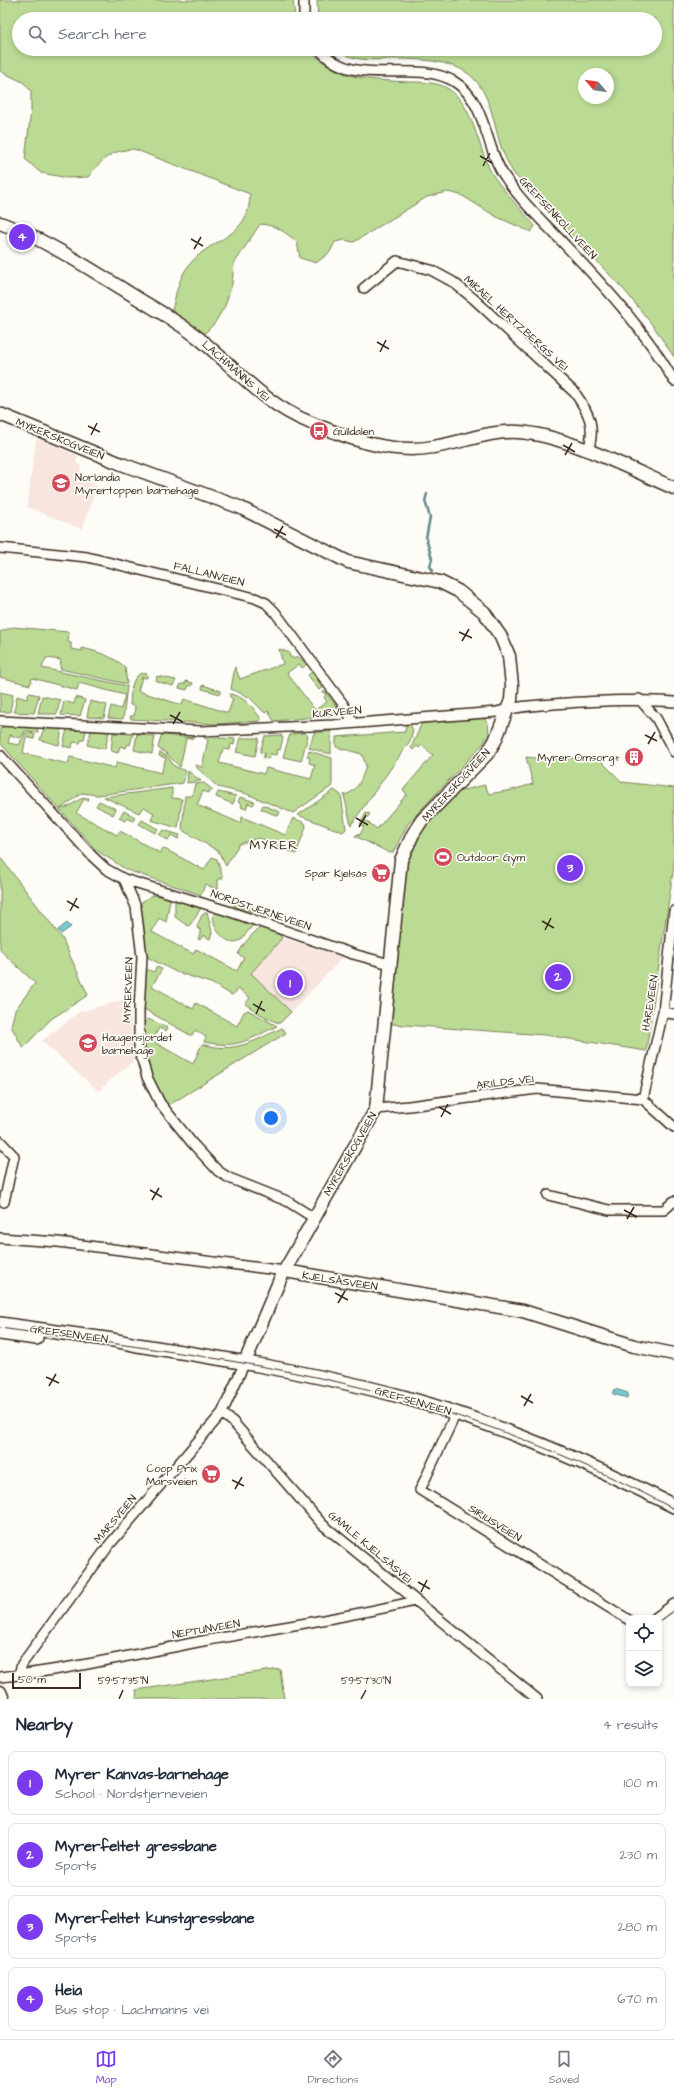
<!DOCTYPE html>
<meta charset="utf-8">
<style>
body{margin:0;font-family:"Architects Daughter",sans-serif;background:#f2f2f3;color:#1f2937}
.controls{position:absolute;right:12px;bottom:12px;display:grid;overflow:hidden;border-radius:8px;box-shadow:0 2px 6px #0003}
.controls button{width:36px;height:36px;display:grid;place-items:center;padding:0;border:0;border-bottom:1px solid #e0e1e3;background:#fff;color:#1f2937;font:20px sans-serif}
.compass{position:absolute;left:578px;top:68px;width:36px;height:36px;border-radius:50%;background:#fff;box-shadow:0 2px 6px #0003;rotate:299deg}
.scale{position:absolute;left:12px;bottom:10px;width:69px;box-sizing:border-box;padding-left:4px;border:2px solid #3b2a1e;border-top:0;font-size:11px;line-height:14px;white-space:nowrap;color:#3b2a1e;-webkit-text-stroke:3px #fdfcf7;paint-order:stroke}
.you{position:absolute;left:271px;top:1118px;width:14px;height:14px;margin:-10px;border:3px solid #fff;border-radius:50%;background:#1a73e8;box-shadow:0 0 0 6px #1a73e833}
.badge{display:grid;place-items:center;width:26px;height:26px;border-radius:50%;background:#7c3aed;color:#fff;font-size:13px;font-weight:700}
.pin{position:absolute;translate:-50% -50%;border:2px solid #fff;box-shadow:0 1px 4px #0006}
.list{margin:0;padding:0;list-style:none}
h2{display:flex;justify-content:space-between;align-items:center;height:52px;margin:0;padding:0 16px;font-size:17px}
h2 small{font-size:13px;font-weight:400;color:#747a83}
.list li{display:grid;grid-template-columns:26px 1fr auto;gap:12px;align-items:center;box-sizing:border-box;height:64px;margin:0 8px 8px;padding:0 8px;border:1px solid #e0e1e3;border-radius:8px}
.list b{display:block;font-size:15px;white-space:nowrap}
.list p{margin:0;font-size:13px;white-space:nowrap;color:#747a83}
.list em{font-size:13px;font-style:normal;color:#747a83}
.icon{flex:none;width:22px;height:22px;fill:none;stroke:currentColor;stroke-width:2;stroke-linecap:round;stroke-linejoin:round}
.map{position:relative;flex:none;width:674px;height:1699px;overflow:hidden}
.search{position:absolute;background:#fff;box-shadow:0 2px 6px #0003;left:12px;right:12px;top:12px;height:44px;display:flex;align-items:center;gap:10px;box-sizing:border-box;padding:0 14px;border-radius:22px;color:#747a83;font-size:15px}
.sheet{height:340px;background:#fff}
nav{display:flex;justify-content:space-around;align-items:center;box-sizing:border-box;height:56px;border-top:1px solid #e0e1e3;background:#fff;font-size:11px;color:#747a83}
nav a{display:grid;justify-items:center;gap:2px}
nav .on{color:#7c3aed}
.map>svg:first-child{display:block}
.built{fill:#f7e5de}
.green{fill:#bbdb94;stroke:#7b8259;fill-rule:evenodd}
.water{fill:#77c8cf;stroke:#5f8988}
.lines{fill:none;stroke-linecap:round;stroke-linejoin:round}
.stream{stroke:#5f8988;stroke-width:2.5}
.minor-casing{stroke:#3b2a1e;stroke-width:12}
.tertiary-casing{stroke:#3b2a1e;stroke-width:15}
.secondary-casing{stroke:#3b2a1e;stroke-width:16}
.minor{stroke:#fdfcf7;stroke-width:9}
.tertiary{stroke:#fdfcf7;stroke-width:12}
.secondary{stroke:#fdfcf7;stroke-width:13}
.tram{stroke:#3b2a1e;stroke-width:1}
.ticks{fill:none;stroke:#3b2a1e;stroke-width:1.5}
.labels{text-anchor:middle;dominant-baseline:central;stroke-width:3.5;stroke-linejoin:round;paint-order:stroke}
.street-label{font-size:11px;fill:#3b2a1e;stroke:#fdfcf7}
.poi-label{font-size:11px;fill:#3b2a1e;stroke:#fdfcf7;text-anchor:start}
.quarter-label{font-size:13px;letter-spacing:1px;fill:#3b2a1e;stroke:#fdfcf7}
.ticks-label{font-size:10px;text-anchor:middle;fill:#3b2a1e;stroke:#fdfcf7;stroke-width:3.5;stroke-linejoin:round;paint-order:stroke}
</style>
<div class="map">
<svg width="674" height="1699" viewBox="0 0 674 1699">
<rect width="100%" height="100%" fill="#fdfcf7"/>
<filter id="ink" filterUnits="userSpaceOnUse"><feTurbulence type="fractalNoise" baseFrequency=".025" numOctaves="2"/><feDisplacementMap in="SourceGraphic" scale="8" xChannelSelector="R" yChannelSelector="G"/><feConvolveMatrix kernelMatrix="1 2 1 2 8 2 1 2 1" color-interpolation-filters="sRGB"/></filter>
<g filter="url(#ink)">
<path class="built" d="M36 440H41L78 456 76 462 81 466 80 477 97 486 82 529 27 507Z
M282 938 343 957 291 1012 251 973Z
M126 999 130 1002 133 1061 98 1091 42 1041 79 1012Z"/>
<path class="green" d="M0 0H293L295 19H19V49H309C336 80 371 80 409 82 421 82 434 82 445 87 475 102 477 151 494 177 506 194 521 210 535 226L531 232 497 217 461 195 447 192 427 197 354 242 344 240 335 242 330 252 316 263 300 258 297 242C285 232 276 225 260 224L234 264 232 284 225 306 214 324 203 335 172 311C175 297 179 277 189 265 212 236 250 239 250 194L134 149C109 151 104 158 88 177L68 178 41 173 25 159 31 111V91L23 82 0 71Z
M317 0H674V357L654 327 625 291 514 174C510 167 506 160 503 152 494 129 493 102 477 82 459 59 418 59 391 59 372 60 353 62 336 49H655V19H318ZM584 74H608V98H584Z
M13 627 69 632 68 642 71 643V649L82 651V648C99 652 112 656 125 667L127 684 60 669 61 660 46 658 42 668 127 686 123 719 108 718 111 706 121 709 125 695 79 683 77 690 32 678 30 685 0 677V632Z
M279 649 290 653 289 656 295 659 297 656 307 664 302 668 299 664 287 673 315 710 327 702 324 697 326 695 323 692 325 691 338 709 337 715 274 721 268 711 265 713 249 697 231 689 235 667 240 679 283 664Z
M312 672 323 688 319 690 308 675Z
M141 673 147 674V678L142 677 138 691 182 705 184 699 228 713 233 699 230 697V694C245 697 253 707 261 719L260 721 216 724 131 719 130 716H134L135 706 130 705C131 694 130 679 141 673Z
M157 676 176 680 173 686 156 681Z
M186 681 193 683 192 686 189 685 187 690 179 688 181 684H185Z
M203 685 221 691 220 694 202 689Z
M0 692 13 695 10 712H0Z
M29 693 39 695 34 713 14 712 17 696 27 699Z
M42 696 60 700 57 714H38Z
M76 697 85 700 80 716 61 715 64 701 74 704Z
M90 701 107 705 104 718 87 717Z
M479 718 485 719 488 723 489 734 483 744 416 815 408 824 393 852 390 853 355 836 357 834 360 835 364 827 360 824 366 813 370 814 365 820 377 829 407 794 403 790 433 755 422 745 419 748 417 746 413 750 411 748 421 725 423 723Z
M410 724 413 730 410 741 351 825 344 795C358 792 362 778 366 766L362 754 336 747V737L405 732 406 725Z
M6 726 37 727 38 732 25 731 20 738 10 735 8 743 19 745 25 733 35 734 34 739 26 737 23 753 68 764 70 757 115 768 117 762 161 773 166 758 159 756 160 752 168 757 174 766 186 771 183 783 98 795 82 793 60 809C72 808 78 796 89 798L88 801 84 799 76 813 117 835 120 831 160 853 163 848 204 870 212 857 217 859 223 878 218 880V890L205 884 201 895 127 870 96 850 0 743V728Z
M44 728 62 729 59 745 40 740Z
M67 729 86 730 84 740H81L80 743 73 742 72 748 63 746Z
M91 731 109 732 105 749 87 745Z
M331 731V754L309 748 314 733Z
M113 733 133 734 130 745 128 744 126 748 120 746 118 753 111 751Z
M137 734 155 736 152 754 134 750Z
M290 734 305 733 308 736 301 761 283 757Z
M164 735 193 738 186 739 180 767 166 753 158 748 161 736Z
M265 736 281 735 283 738 280 750 277 749 276 755 270 754 268 759 263 758 265 753 260 752Z
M203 737 235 739 234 745 231 744 230 750 223 749 219 763 264 774 266 768 311 779 315 765 309 763 310 758 307 757 309 751 332 758V786L293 813 247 794 218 787 196 767 195 765 202 767 208 740Z
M241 738H259L255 756 236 752Z
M526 757 544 759 597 757 622 782 674 788V865L646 1051 545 1035 391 1024 407 861 420 833 431 818 459 791 485 785 489 794 512 790 533 784Z
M188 771 201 781 187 783Z
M204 783 213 790 209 791 208 793 203 791 197 805 240 823 242 817 285 835 293 818 305 823 306 827 296 854 259 838 239 844 226 866 218 851 182 830 185 796H192L195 784Z
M172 788V798L182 799 178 828 151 820 154 813 144 807 139 813 104 797Z
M334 790 341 795 346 829 343 832 298 815Z
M218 792 236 796 233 804 216 797Z
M240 797 255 802 253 805 248 803 246 809 241 807 242 804 238 802Z
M99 801 116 809 113 815 96 806Z
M263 805 280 812 278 816 261 809Z
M124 811 135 817 133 821 127 818 125 821 119 818Z
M142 820 158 829 155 833 139 824Z
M163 830 180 835 178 839 171 835 168 840 159 835Z
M0 857 62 938 88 995 51 1019 23 1048 11 1026 15 1010 35 983 0 950Z
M162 894 169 897 170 900 166 922 159 918 152 932 193 954 196 949 237 971 244 958 238 954C243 945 251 934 261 927L280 935 282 938 251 973 291 1012 280 1023 276 1022 260 1014 245 1004 250 998 239 989 232 995 211 983 176 972 149 958 146 954 140 903 151 896Z
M175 899 201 908 190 925 188 926 175 917Z
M234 900 244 902 243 906 249 908 250 904 253 905 252 912 234 906 233 904Z
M214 911 250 923 253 925 241 940 233 943C220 938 211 926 214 911Z
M207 912 212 932 210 939 203 935 200 940 198 939 200 934V929H198L197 926 202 915Z
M156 967 162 969 152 986 193 1009 196 1003 237 1026 244 1012 248 1010 277 1026C248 1040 238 1049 204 1042L206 1037 195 1030 192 1035H190L144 1009 145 969 154 972Z
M148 1019 168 1028 166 1031 159 1028 152 1041 193 1064 202 1044C235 1054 254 1041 282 1028L286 1033 169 1105C164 1102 161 1095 158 1090 147 1068 144 1047 144 1023Z
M280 1669 284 1699H137L136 1690Z"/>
<path class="water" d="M67 923 71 927 61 934 58 930Z
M615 1389 628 1393 627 1398 613 1394Z"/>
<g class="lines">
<path class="stream" d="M427 494 425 501 430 517 426 538 432 559 430 566 433 571"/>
<defs>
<path id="minor" d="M304 0V19
M319 49C355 91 413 57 455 82 487 102 485 149 505 177 522 203 546 224 567 247 607 289 645 330 674 381
M364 288 397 261 431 270 453 282 474 299 575 393C589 413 596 426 588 451
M0 548 87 557 255 598 266 603 275 612 343 704 353 722
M639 699 656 718 674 752
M0 721 201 731 333 725 497 712C519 705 544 705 567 703 603 701 638 699 674 702
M0 755 92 856 106 869 124 879 136 907 142 957 139 1010V1050L147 1077 160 1103 192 1143 218 1171 229 1178 287 1201 314 1218
M124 879 228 911 353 954 390 964
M663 1012 674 1014
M643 1099 663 1012 674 911
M376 1109 409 1106 537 1089 643 1099 674 1127
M0 1141 14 1156 4 1202
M548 1195 609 1210H664L674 1201
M0 1238 58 1242 285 1271
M222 1413 233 1422 322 1524 537 1699
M456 1413 420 1490 629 1620
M655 1618 674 1604
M19 1674 22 1664 30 1653 110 1544 222 1413 245 1362
M0 1677C68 1670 136 1654 203 1641 274 1628 345 1618 415 1601"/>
<path id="tertiary" d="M0 223C45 239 85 266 126 291 149 306 174 319 196 336 234 366 263 404 309 422 348 438 391 455 433 447 462 443 489 430 518 432 566 435 630 469 674 488
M0 414 119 463 239 507 348 562 440 582 458 591 484 612 501 637 509 656 512 686 511 700 495 741 487 754 422 820 413 834 401 860 376 1109 281 1277 245 1362
M285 1271 523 1311 634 1346 674 1354
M0 1692 3 1699"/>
<path id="secondary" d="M0 1324 113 1340 137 1345C226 1359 315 1373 403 1397 497 1423 587 1462 674 1506
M0 1333 36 1338"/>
</defs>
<use href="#minor" class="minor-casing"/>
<use href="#tertiary" class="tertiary-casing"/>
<use href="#secondary" class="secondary-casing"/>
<use href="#minor" class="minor"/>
<use href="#tertiary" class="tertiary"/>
<use href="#secondary" class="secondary"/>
<path class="tram" d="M0 1328C120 1345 241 1358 359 1387 468 1415 574 1455 674 1509"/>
</g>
</g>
<path class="ticks" d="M480 156 492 163M483 166 490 153M191 239 203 246M194 249 201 237M377 342 389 349M380 352 386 340M88 426 100 432M91 435 97 423M563 445 575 452M565 455 572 443M274 529 286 535M276 538 283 526M459 632 472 638M462 641 469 629M170 715 183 722M173 724 180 712M645 735 657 741M648 744 655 732M356 818 368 825M359 827 366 815M67 901 79 908M70 911 77 898M542 921 554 928M545 930 551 918M253 1004 265 1011M256 1014 262 1001M439 1107 451 1114M441 1117 448 1104M150 1190 162 1197M152 1200 159 1188M624 1210 637 1217M627 1219 634 1207M335 1293 348 1300M338 1303 345 1291M46 1377 59 1383M49 1386 56 1374M521 1396 533 1403M524 1406 531 1394M232 1480 244 1486M235 1489 242 1477M418 1582 430 1589M421 1592 427 1580M119 1699 123 1690M361 1699 366 1690"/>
<defs>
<symbol id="bus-disc" viewBox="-11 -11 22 22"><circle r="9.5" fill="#d1495b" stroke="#fdfcf7"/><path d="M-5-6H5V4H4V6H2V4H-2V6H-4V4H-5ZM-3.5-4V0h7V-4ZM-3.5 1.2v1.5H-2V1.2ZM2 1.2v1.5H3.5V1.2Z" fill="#fff"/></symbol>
<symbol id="school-disc" viewBox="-11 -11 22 22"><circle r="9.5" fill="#d1495b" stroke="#fdfcf7"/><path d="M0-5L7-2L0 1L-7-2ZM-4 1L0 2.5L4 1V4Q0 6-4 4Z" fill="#fff"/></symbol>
<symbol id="building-disc" viewBox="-11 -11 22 22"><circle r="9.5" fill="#d1495b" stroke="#fdfcf7"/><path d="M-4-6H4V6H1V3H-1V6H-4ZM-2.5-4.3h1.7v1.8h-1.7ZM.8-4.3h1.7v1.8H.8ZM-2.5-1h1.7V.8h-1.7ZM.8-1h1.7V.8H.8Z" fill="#fff"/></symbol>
<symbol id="stadium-disc" viewBox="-11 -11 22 22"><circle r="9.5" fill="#d1495b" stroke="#fdfcf7"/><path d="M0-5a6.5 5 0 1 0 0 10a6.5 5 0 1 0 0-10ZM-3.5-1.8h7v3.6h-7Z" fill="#fff"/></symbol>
<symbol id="supermarket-disc" viewBox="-11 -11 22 22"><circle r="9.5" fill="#d1495b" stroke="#fdfcf7"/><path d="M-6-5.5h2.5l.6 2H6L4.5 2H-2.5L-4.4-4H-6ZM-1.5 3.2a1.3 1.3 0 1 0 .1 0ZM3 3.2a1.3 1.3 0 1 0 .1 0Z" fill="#fff"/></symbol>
</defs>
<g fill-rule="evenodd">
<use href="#bus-disc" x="308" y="420" width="22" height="22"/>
<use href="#school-disc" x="50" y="472" width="22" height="22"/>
<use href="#building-disc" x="623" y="746" width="22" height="22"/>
<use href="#stadium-disc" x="432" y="846" width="22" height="22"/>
<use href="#supermarket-disc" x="370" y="862" width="22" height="22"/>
<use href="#school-disc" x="77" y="1032" width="22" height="22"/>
<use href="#supermarket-disc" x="200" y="1463" width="22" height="22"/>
</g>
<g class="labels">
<g class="street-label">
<text transform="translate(558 218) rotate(47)">GREFSENKOLLVEIEN</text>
<text transform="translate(516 323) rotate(42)">MIKAEL HERTZBERGS VEI</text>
<text transform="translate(236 371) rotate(41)">LACHMANNS VEI</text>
<text transform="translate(60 439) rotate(22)">MYRERSKOGVEIEN</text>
<text transform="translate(209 574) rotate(14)">FALLANVEIEN</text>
<text transform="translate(337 712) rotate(-5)">KURVEIEN</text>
<text transform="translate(456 785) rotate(-47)">MYRERSKOGVEIEN</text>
<text transform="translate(261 910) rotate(19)">NORDSTJERNEVEIEN</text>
<text transform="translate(128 990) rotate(-88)">MYRERVEIEN</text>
<text transform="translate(650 1003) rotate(-81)">HAREVEIEN</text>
<text transform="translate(505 1082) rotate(-7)">ARILDS VEI</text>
<text transform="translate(350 1154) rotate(-60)">MYRERSKOGVEIEN</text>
<text transform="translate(340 1281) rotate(9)">KJELSÅSVEIEN</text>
<text transform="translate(69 1334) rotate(8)">GREFSENVEIEN</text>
<text transform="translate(413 1401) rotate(16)">GREFSENVEIEN</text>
<text transform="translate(115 1519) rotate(-50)">MARSVEIEN</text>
<text transform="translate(495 1523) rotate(32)">SIRIUSVEIEN</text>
<text transform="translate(370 1547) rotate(40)">GAMLE KJELSÅSVEI</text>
<text transform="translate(206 1629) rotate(-10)">NEPTUNVEIEN</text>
</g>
<g class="poi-label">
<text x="333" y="431">Gulldalen</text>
<text x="75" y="477">Norlandia<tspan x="75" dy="13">Myrertoppen barnehage</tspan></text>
<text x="620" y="757" text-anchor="end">Myrer Omsorg+</text>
<text x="457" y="857">Outdoor Gym</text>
<text x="367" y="873" text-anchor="end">Spar Kjelsås</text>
<text x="102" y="1037">Haugensjordet<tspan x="102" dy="13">barnehage</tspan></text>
<text x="197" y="1468" text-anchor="end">Coop Prix<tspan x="197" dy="13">Marsveien</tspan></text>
</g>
<g class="quarter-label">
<text x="274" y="845">MYRER</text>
</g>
</g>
<g class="ticks-label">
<text x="123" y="1684">59°57'35"N</text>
<text x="366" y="1684">59°57'30"N</text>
</g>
</svg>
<div class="controls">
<button><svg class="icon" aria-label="locate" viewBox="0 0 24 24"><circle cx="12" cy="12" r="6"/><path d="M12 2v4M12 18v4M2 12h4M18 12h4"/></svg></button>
<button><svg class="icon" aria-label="layers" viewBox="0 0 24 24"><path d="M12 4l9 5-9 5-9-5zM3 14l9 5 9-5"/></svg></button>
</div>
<svg class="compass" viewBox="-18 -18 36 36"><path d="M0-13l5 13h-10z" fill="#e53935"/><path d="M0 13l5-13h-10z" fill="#747a83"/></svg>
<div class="scale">50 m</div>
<div class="you"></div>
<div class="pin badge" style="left:290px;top:983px">1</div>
<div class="pin badge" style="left:558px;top:977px">2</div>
<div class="pin badge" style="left:570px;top:868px">3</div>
<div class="pin badge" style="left:22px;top:237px">4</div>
<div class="search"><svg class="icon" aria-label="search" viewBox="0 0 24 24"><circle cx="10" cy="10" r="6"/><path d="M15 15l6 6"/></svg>Search here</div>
</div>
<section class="sheet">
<h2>Nearby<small>4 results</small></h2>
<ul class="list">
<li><span class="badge">1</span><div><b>Myrer Kanvas-barnehage</b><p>School · Nordstjerneveien</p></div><em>100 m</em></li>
<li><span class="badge">2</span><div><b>Myrerfeltet gressbane</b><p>Sports</p></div><em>230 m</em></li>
<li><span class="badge">3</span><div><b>Myrerfeltet kunstgressbane</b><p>Sports</p></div><em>280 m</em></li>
<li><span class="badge">4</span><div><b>Heia</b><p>Bus stop · Lachmanns vei</p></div><em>670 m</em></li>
</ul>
</section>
<nav>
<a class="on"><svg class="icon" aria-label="map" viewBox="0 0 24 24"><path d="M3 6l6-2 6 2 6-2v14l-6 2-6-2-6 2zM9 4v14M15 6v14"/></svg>Map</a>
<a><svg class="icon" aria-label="directions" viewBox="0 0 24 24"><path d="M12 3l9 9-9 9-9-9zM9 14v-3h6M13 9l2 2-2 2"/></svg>Directions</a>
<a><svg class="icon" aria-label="saved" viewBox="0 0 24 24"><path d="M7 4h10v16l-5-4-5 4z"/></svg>Saved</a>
</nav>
